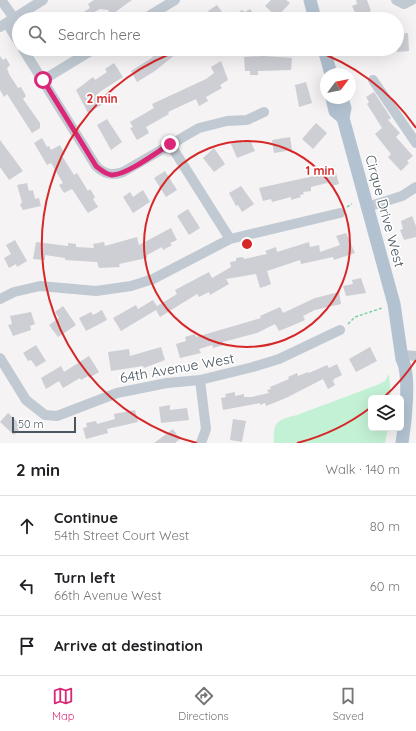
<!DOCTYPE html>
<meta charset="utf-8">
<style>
body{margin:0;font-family:Quicksand,sans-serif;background:#f2f2f2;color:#202124}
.controls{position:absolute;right:12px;bottom:12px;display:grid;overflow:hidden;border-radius:6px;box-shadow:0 4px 16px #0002}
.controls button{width:36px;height:36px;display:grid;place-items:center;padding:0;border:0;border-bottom:1px solid #e0e0e0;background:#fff;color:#202124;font:20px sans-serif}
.compass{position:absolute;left:320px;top:68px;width:36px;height:36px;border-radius:50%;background:#fff;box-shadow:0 4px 16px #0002;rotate:58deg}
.scale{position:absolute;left:12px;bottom:10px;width:64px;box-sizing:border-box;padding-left:4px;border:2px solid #4a5661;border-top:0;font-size:11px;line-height:14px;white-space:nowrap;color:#4a5661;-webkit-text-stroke:3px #fff;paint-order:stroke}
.stop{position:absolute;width:12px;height:12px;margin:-9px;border:3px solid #db2777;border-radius:50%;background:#fff}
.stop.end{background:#db2777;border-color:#fff;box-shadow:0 1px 4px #0008}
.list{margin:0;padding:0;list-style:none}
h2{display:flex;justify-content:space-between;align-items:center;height:52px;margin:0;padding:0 16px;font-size:17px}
h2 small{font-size:13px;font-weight:400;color:#757577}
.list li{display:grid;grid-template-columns:26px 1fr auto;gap:12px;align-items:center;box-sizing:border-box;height:60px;padding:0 16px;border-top:1px solid #e0e0e0}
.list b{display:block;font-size:15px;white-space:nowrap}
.list p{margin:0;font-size:13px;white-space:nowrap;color:#757577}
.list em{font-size:13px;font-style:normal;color:#757577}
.icon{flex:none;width:22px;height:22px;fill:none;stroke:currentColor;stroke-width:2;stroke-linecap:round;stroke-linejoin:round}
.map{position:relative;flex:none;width:416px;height:443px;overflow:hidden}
.search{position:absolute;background:#fff;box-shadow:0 4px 16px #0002;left:12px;right:12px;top:12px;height:44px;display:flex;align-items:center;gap:10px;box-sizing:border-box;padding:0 14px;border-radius:22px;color:#757577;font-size:15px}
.sheet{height:232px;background:#fff}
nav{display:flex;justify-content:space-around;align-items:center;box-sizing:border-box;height:56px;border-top:1px solid #e0e0e0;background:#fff;font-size:11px;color:#757577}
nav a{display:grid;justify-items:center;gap:2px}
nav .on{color:#db2777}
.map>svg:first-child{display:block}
.green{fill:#c3f1d5}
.building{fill:#cdcfd5}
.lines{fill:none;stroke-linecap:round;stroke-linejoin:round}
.path{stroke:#7ad0a6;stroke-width:1.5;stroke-dasharray:3 2;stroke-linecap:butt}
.minor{stroke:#c1cad2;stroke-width:10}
.major{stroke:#b3c2d1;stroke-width:13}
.route{stroke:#db2777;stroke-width:5}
.ring{fill:none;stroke:#d62828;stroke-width:2}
.labels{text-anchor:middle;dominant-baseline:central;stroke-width:3.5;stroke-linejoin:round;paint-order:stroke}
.street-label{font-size:14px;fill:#4a5661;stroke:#fff}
.centre{fill:#d62828;stroke:#fff;stroke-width:2}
.ring-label{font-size:12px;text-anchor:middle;font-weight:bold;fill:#d62828;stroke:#fff;stroke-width:3.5;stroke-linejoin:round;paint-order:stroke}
</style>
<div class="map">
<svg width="416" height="443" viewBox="0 0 416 443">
<rect width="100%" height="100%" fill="#f5f3f3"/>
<path class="green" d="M389 374 391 398H371V428H388L385 443H274C273 422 276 420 297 415L377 385 385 381Z"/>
<path class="building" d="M94 0H132L111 15 108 10 100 9 81 19 79 15 90 8 88 4Z
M271 0H286L290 3 277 17 265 6Z
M356 0H367L371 11 369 12 372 19H358L352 6 357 4Z
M217 5 227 19H200L209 13 208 11Z
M250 9 258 19H229L242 10 245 12Z
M408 33 409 51 397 52V34Z
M161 49H182L155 71 137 82 131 71 153 57 152 55Z
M0 56 3 60 6 58 10 65 7 68 9 74 18 88 21 87 26 96 23 99 40 123V128L32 133 7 94 4 97 0 90Z
M263 56 292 58 291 70 258 71V75H250V71H245L244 57Z
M221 61 228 80 220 85 222 88 206 97 208 101 199 106 196 99 168 112 169 114 146 127 149 133 137 140 130 128 133 127 130 122 154 108 152 104 206 79 214 73 211 67Z
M114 63 123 77 98 93 105 103 88 113 76 90 93 77 95 80 107 72 105 69Z
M306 82 312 103 299 107 295 85Z
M374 92 391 118 388 120 400 133 396 137 413 156 407 161 409 163 401 171 388 157 391 154 375 134 382 128 367 104 369 102 366 97Z
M107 119 122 142 111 150 97 125Z
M316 123 327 133 313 149 302 139Z
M290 137 292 150 274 153 272 140Z
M42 138 47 147 49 146 51 150 60 145 65 154 62 156 74 175 77 173 88 191 90 189 95 197 93 199 98 207 88 213 72 189 64 193 59 185 63 183 51 163 47 165 34 143Z
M0 140 23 171 9 180 0 167Z
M241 140 242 143 250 140 255 151 237 158 231 144Z
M214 148 225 164 214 172 203 158Z
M334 166 339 184 332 186 331 182 311 187V191L303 192 304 194 300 195 301 197 291 200V197L272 202 271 199 263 201 259 188 314 176 313 172Z
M165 171 177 190 166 197 154 178Z
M27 183 29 191 33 190 35 199 39 198 41 206 23 210 20 205 22 202 17 185Z
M241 186 254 204 242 212 238 205 236 206 229 193Z
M143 190 150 202 133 213 123 197 130 192 133 197Z
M188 209 200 228 189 235 177 216Z
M412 216 416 226V237L404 240 400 230 403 229 401 221Z
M171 228 177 240 170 243 172 245 163 250 162 247 147 255V258L119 264 120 267 99 268 97 262 65 260V258L45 255V260L33 259 36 242 68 246V243L76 244V247L94 248 93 244 104 242 105 246 137 237 139 245Z
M346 233 355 253 334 260 333 257 301 264 300 260 267 271 271 284 269 285 260 288 256 274 226 279 229 284 210 295 209 292 199 297 197 294 160 317 156 310 121 331 113 318 136 305 138 309 153 300 157 306 177 294 175 290 209 272 212 278 231 267 230 262 236 261V258L243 257 244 259 267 254 265 251 276 247 277 252 309 242 310 247 319 245 320 252 340 245 336 236Z
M15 240 27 261 17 267 16 264 9 268 4 258 11 254 6 245Z
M361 278 366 293 346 296 343 286 353 284 352 280Z
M339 292 341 304 315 310 303 316 305 320 296 324 279 331 275 324 257 333 223 342 224 345 213 348 212 345 199 349 201 353 180 358 176 344 186 341 185 337 195 334 196 337 261 318 260 316 280 307 283 313 315 298Z
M63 306 76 325 58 337 49 325 59 318 55 312Z
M102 310 107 320 86 331 79 318 91 312 93 315Z
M31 312 35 324 30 326 31 330 13 336 8 325 12 324 10 316Z
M36 345 46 361 36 367 31 360 28 361 23 353Z
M161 347 165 360 144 368 143 366 111 371 108 352 129 349 130 356Z
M370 347 377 361 356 372 349 359Z
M89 356 99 372 89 378 88 376 81 380 80 378 63 388 59 381 46 389 41 378 61 366 64 372Z
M337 364 342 375 334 379 333 381 335 385 328 389 323 379 286 398 266 406 265 403 260 405V403L223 410 221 398 226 397 225 394 235 392V396L244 394V397H251L269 393 267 390 271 389 270 387 289 379 288 377 297 373 298 376 308 372 309 373 327 365 329 368Z
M170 405V410L187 408 189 420 161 423 159 407Z
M135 410 138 422 107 429 108 433 86 439 83 428 87 427 86 423 96 421 97 424 115 419 114 414Z
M8 413 22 426 14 435 0 422Z
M233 419 246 421 242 442 230 440Z
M173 429 180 439 175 443H154Z"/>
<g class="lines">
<path class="path" d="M347 207 352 204
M348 324 355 317 382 308"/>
<path class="minor" d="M1 0 14 18
M396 0 404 4 412 0
M144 19 175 0
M7 23 19 43
M0 27 43 0
M23 49 96 166C104 174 112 176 123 172L199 128 227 121 247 120 264 112
M43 80 94 49
M373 80 416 143
M170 144 230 239
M367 207 402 196 416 187
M0 299 14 292 40 286 96 291 131 286 153 279 230 239 340 213
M402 355 416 356
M0 358 26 400 45 415 57 416 117 393 167 383 200 380 253 367 279 359 340 330
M200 380 206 429 201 443"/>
<path class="major" d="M310 0 315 19
M324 49 331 74
M332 98 335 111 343 118
M342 98 345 108 343 118 394 304 402 359C411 375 405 424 402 443"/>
</g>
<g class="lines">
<path class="route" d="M43 80 96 166C101 170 105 174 112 175 127 175 157 152 170 144"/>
</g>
<g class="ring">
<circle cx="247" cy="244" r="103"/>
<path d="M416 360A205 205 0 0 1 383 398M370 408A205 205 0 0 1 297 443M197 443A205 205 0 0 1 184 49M310 49A205 205 0 0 1 416 128"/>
</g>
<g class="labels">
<g class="street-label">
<text transform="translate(385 211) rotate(75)">Cirque Drive West</text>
<text transform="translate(177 368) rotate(-10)">64th Avenue West</text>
</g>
</g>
<circle cx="247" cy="244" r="6" class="centre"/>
<g class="ring-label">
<text x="102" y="103">2 min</text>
<text x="320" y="175">1 min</text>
</g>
</svg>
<div class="controls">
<button><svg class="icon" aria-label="layers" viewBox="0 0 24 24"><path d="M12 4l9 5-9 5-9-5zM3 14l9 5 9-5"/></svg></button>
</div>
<svg class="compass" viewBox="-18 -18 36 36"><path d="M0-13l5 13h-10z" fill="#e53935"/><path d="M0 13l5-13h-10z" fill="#757577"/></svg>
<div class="scale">50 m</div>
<div class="stop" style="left:43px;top:80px"></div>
<div class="stop end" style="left:170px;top:144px"></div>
<div class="search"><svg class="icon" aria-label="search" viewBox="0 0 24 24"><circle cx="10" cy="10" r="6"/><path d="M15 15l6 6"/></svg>Search here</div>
</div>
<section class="sheet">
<h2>2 min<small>Walk · 140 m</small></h2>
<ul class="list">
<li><svg class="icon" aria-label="ahead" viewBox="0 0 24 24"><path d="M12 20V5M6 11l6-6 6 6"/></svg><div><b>Continue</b><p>54th Street Court West</p></div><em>80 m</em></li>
<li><svg class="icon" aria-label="left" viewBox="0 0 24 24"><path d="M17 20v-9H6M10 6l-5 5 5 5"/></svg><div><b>Turn left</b><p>66th Avenue West</p></div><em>60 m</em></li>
<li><svg class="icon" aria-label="arrive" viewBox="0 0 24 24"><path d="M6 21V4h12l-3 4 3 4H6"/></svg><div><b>Arrive at destination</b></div></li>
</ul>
</section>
<nav>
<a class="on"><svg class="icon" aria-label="map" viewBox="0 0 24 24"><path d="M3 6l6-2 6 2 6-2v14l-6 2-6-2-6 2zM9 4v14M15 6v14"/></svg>Map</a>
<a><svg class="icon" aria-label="directions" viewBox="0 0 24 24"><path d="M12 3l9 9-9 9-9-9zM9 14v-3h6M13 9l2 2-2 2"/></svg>Directions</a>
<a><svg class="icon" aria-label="saved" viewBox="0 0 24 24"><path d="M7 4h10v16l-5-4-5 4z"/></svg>Saved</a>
</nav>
